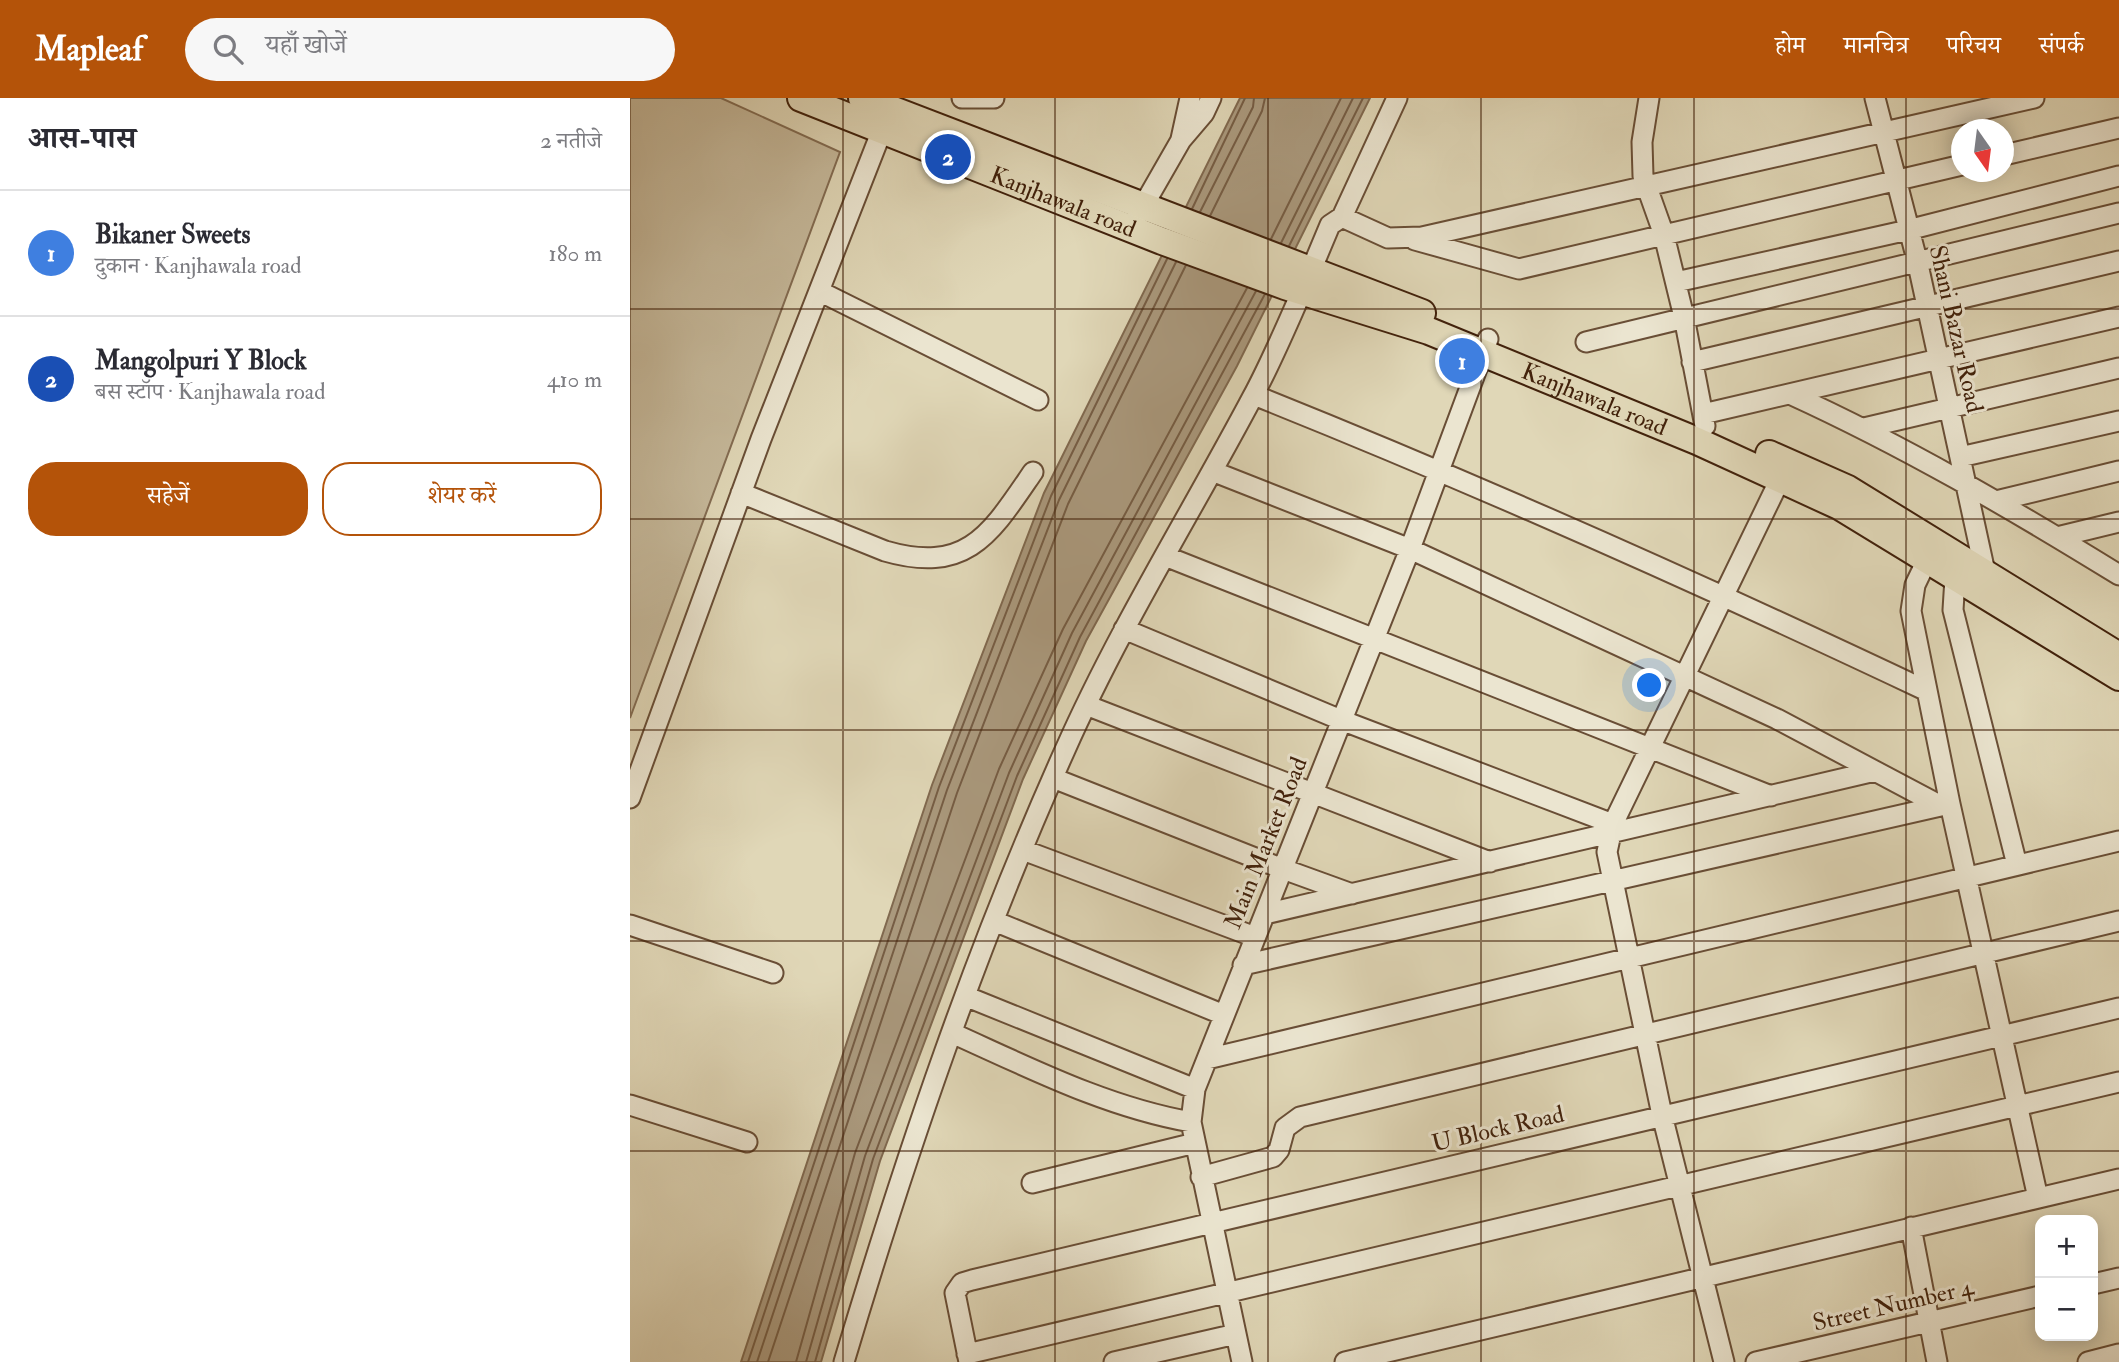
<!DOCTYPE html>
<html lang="hi">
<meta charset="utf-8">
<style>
body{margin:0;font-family:"IM FELL Double Pica","Noto Serif Devanagari",serif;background:#f7f7f7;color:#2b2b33}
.controls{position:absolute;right:21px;bottom:21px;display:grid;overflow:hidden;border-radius:14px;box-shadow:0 4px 18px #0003}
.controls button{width:63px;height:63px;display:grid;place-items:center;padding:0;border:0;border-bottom:2px solid #e1e1e2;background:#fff;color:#2b2b33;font:35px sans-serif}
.compass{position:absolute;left:1321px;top:21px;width:63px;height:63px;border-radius:50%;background:#fff;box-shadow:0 4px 18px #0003;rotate:166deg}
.you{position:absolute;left:1020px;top:588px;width:24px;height:24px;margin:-18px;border:5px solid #fff;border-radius:50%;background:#1a73e8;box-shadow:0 0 0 10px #1a73e833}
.badge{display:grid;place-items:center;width:46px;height:46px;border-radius:50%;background:#b45309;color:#fff;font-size:23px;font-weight:700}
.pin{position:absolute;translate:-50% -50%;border:4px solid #fff;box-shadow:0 2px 7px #0006}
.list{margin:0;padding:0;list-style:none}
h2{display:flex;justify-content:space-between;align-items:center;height:91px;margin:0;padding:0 28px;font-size:30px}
h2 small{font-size:23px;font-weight:400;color:#7c7c81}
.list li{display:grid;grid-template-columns:46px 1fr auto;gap:21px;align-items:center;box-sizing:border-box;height:126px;padding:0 28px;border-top:2px solid #e1e1e2}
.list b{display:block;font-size:26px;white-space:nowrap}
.list p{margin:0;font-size:23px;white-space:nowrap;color:#7c7c81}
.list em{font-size:23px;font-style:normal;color:#7c7c81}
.actions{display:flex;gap:14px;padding:21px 28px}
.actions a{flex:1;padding:16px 0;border:2px solid #b45309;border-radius:28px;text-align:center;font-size:24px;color:#b45309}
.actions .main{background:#b45309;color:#fff}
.icon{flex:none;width:38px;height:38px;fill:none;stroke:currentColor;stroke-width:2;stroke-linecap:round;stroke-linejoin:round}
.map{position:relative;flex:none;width:1489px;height:1264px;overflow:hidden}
header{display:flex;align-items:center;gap:42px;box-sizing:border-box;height:98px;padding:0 35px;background:#b45309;color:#fff}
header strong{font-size:33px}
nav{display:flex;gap:38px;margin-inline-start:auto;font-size:24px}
.search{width:490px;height:63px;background:#f7f7f7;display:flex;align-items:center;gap:18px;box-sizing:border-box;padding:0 24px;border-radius:38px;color:#7c7c81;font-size:26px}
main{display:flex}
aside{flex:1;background:#fff}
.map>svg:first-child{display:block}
.green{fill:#c5b89a;stroke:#836c52;stroke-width:2}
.water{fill:#aa997d;stroke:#80694f;stroke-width:2}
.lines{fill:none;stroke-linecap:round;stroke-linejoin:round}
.shore{stroke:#765d44;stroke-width:2}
.minor-casing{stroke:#694e36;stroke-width:23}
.major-casing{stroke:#41210b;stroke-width:30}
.minor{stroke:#ebe5d0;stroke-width:19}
.major{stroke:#e0d7b7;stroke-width:26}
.grid{fill:none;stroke:#41210b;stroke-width:2;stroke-opacity:0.55}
.labels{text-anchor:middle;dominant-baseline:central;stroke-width:6;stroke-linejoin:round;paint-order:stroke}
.street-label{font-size:24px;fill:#41210b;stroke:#ebe5d0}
</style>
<header>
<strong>Mapleaf</strong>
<div class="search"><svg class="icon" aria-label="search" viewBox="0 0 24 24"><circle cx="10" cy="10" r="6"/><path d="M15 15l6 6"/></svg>यहाँ खोजें</div>
<nav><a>होम</a><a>मानचित्र</a><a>परिचय</a><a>संपर्क</a></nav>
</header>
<main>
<aside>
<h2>आस-पास<small>2 नतीजे</small></h2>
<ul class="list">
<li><span class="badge" style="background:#3f7fe0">1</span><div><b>Bikaner Sweets</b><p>दुकान · Kanjhawala road</p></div><em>180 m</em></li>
<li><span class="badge" style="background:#1a4fb4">2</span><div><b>Mangolpuri Y Block</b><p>बस स्टॉप · Kanjhawala road</p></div><em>410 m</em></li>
</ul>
<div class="actions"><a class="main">सहेजें</a><a>शेयर करें</a></div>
</aside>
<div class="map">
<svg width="1489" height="1264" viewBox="0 0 1489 1264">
<rect width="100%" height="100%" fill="#e0d7b7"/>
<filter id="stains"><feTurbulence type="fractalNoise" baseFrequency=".00286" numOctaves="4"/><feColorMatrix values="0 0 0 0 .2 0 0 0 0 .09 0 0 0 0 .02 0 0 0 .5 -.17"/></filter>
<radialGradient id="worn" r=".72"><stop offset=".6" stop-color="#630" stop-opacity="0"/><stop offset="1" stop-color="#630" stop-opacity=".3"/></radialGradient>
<path class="green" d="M0 0H91L210 54 0 620Z"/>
<path class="water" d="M610 0H740L607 268 456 543 393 681 250 1063 191 1264H111L302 687 414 395Z"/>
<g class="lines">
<path class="shore" d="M562 111 615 0
M570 114 623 9 624 0
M580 118 632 13 635 0
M641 141 711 0
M651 145 723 0
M659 148 733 0
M118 1264 309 689 421 398 537 161
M127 1264 317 692 429 402 546 164
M138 1264 327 695 438 406 556 167
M166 1264 225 1055 369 671 433 531 617 190
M176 1264 235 1058 379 675 442 535 626 193
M185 1264 243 1061 387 678 450 539 635 196"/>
<defs>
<path id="minor" d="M332 0H364
M1019 0 1012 44 1013 78 1034 137 1054 219 1075 328
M1245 0 1287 162 1355 474 1350 482
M551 41 560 0
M1374 57 1489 30
M508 117 551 42 574 15 581 0
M712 119 767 0
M785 142 889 171 1332 67
M682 170 700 127 712 119 758 140 792 139 1404 0
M1046 184 1278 132 1489 78
M189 193 408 302
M956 244 1489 115
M1062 264 1489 163
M1160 296C1274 348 1382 411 1489 477
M624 297C852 388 1075 488 1297 593
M1073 316 1489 219
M1234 330 1489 270
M1330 359 1489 323
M582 373 780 451 1147 621 1311 708
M111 395 255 453C338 477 361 435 403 374
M1366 403 1489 373
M1427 439 1489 424
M535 458 1141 698
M1297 462 1285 487 1281 513 1320 706 1408 1100
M1325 480 1323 512 1387 767
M494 531 711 622 983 726
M456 607 860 764
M423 680 653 771 722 796
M0 700 131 341 256 22
M393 752 625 839
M635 816 1245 673
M364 823 594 917
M0 827 143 875
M613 867 1315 707
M335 898 565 991
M322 935C400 970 476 1009 561 1024
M577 961 1489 743
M0 1007 117 1044
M571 1079 643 1059 649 1052 655 1030 670 1019 1489 823
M402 1085 565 1045
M1281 1129 1307 1264
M1463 1186 1489 1180
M337 1256 1489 984
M214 1264C276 1056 346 850 435 652 489 530 560 417 622 300 641 265 656 229 672 193
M339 1264 325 1195 332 1185 342 1182 1489 910
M484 1264 606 1236
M612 1264 561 1024 565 991 780 451 858 241
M715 1264 1489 1081
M1094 1264 1032 1017 977 754 983 726 1156 369
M1126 1264 1410 1198
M1458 1264 1489 1256"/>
<g id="major">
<path id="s1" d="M171 0 532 143 655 188 799 233 1067 343 1209 408 1489 579"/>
<path d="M232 0 792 215"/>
<path d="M1139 356 1218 391 1489 558"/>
</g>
</defs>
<use href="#minor" class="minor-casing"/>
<use href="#major" class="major-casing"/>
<use href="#minor" class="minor"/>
<use href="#major" class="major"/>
</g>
<path class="grid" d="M213 0V1264M425 0V1264M638 0V1264M851 0V1264M1064 0V1264M1276 0V1264M0 211H1489M0 421H1489M0 632H1489M0 843H1489M0 1053H1489"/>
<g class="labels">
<g class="street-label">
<text stroke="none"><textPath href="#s1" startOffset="282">Kanjhawala road</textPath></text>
<text transform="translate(1326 231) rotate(77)">Shani Bazar Road</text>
<text stroke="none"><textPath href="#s1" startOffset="849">Kanjhawala road</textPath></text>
<text transform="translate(636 745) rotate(-68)">Main Market Road</text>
<text transform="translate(868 1031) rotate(-13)">U Block Road</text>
<text transform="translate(1263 1207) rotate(-13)">Street Number 4</text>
</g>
</g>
<rect width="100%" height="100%" filter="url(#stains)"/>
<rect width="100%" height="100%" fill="url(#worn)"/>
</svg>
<div class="controls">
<button>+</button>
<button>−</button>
</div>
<svg class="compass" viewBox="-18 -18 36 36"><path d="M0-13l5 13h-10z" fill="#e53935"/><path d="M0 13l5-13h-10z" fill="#7c7c81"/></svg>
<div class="you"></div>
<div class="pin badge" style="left:832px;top:263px;background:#3f7fe0">1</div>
<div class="pin badge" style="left:318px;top:59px;background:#1a4fb4">2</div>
</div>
</main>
